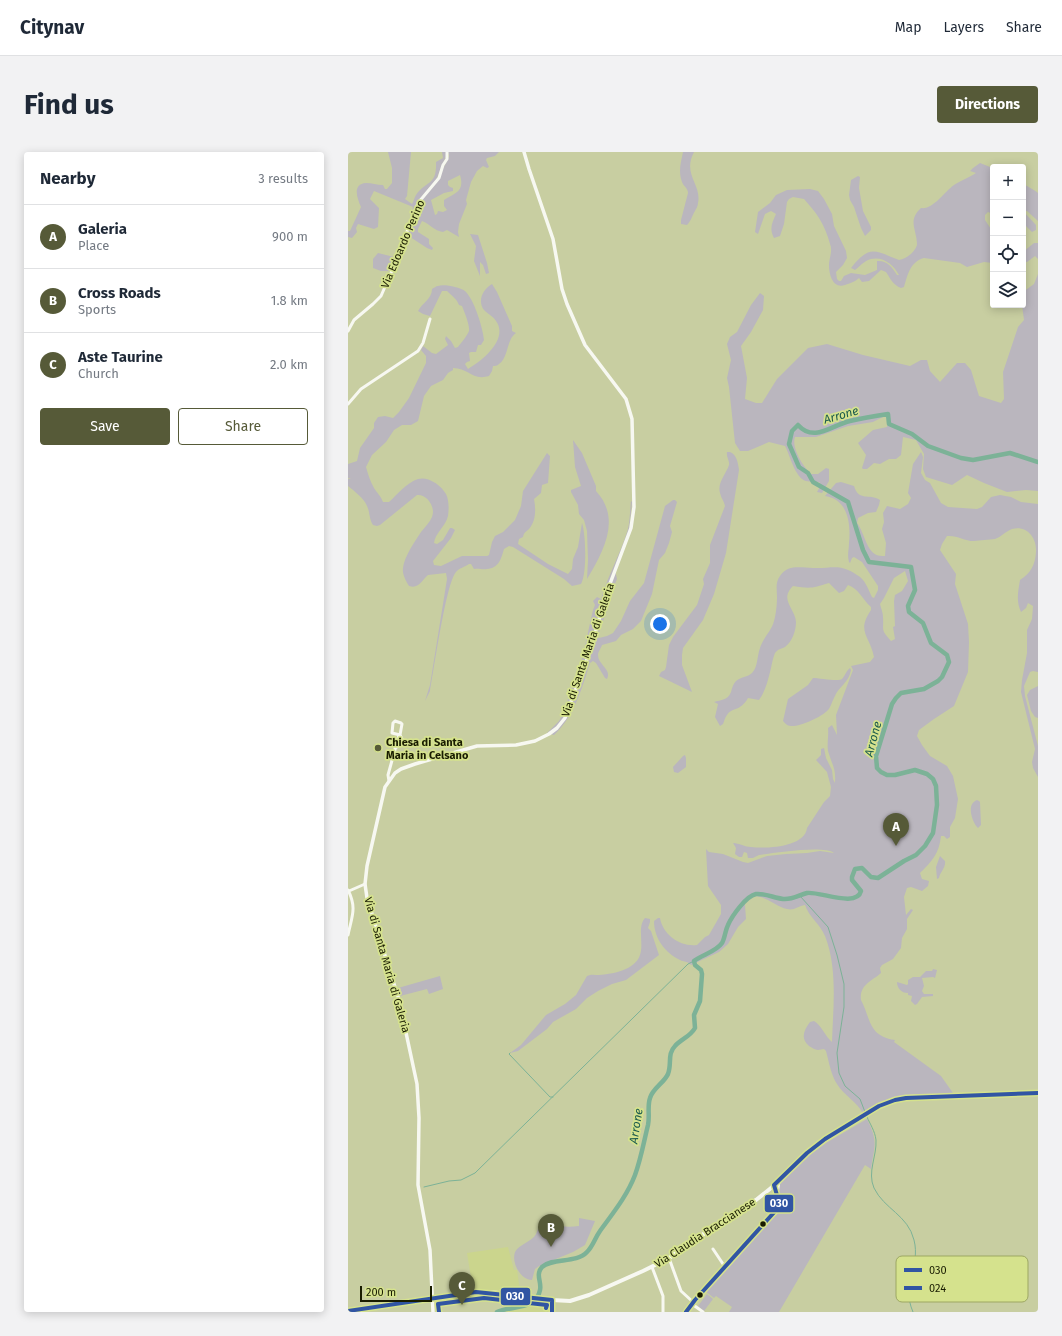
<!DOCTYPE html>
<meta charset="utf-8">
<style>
body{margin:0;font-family:"Fira Sans",sans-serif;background:#f2f2f3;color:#1f2937}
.controls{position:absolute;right:12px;top:12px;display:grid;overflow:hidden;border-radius:4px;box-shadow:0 2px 10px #0003}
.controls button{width:36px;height:36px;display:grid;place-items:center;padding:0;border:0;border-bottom:1px solid #e0e1e3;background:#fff;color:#1f2937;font:20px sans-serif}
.scale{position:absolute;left:12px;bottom:10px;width:72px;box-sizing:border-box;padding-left:4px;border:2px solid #191c00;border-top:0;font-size:11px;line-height:14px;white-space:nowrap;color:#191c00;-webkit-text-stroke:3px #d5e28d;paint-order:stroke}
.you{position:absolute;left:312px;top:472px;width:14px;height:14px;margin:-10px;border:3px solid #fff;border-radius:50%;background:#1a73e8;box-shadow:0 0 0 6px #1a73e833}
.badge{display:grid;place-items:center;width:26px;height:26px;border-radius:50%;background:#565a38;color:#fff;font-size:13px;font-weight:700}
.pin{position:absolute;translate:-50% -33px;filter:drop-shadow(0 1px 2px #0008)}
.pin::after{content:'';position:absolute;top:21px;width:14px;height:12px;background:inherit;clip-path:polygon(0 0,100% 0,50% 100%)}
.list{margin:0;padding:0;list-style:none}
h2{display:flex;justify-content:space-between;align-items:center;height:52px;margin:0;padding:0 16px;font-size:17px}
h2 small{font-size:13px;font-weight:400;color:#747a83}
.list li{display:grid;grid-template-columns:26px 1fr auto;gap:12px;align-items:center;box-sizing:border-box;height:64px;padding:0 16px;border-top:1px solid #e0e1e3}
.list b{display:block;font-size:15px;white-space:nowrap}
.list p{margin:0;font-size:13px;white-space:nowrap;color:#747a83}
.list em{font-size:13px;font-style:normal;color:#747a83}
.actions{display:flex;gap:8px;padding:12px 16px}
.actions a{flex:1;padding:9px 0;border:1px solid #565a38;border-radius:4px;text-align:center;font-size:14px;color:#565a38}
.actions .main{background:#565a38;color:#fff}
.icon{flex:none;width:22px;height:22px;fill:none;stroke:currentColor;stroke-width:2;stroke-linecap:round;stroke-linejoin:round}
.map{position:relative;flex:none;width:690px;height:1160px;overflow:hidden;border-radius:4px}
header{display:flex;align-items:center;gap:24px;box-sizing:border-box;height:56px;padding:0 20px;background:#fff;border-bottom:1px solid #e0e1e3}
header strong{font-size:19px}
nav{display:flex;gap:22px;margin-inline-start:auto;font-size:14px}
.intro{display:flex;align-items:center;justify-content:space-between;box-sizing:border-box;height:96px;padding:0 24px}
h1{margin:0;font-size:28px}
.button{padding:10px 18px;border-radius:4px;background:#565a38;color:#fff;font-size:14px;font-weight:700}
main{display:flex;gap:24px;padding:0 24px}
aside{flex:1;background:#fff;border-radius:4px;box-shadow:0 2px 10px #0003}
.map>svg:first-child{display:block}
.built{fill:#cbd58d}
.green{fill:#bab6be;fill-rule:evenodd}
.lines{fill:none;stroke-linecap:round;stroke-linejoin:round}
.stream{stroke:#7cb297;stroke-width:1}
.river{stroke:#7cb297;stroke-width:4.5}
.minor{stroke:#f7f8f1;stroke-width:3}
.tertiary{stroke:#f7f8f1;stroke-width:3.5}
.secondary{stroke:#f7f8f1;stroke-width:4}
.bus-1-casing{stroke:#d5e28d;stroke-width:7}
.bus-2-casing{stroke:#d5e28d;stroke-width:7}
.bus-1{stroke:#3155a3;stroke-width:4}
.bus-2{stroke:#3155a3;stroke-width:4}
.poi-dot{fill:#565a38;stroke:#d5e28d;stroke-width:1.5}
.bus-dot{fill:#191c00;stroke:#d5e28d;stroke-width:1.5}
.labels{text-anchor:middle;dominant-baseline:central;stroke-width:3.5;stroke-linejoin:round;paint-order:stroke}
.street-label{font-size:11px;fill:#191c00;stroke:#d5e28d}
.poi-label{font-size:11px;font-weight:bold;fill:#191c00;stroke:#d5e28d;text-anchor:start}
.water-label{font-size:12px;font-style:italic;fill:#1d5b4d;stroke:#d5e28d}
.key{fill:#d5e28d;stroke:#9da763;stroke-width:1}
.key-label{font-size:11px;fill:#191c00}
.line-badge{stroke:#d5e28d;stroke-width:1.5}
.badge-label{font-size:11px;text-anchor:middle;font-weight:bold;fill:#fff}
</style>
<header>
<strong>Citynav</strong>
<nav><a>Map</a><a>Layers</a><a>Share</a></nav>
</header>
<div class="intro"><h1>Find us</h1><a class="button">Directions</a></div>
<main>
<aside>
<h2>Nearby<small>3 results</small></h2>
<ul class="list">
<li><span class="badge">A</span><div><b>Galeria</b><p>Place</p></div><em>900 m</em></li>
<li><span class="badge">B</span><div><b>Cross Roads</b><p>Sports</p></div><em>1.8 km</em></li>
<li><span class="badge">C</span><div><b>Aste Taurine</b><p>Church</p></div><em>2.0 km</em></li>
</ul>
<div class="actions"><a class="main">Save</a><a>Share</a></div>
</aside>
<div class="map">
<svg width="690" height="1160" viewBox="0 0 690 1160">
<rect width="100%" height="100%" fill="#c8cea1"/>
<path class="built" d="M160 1095 166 1118H169L172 1139 125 1138 119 1101Z
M193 1149 200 1152 203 1160H154L187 1153Z"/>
<path class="green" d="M40 0H63L59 44 57 47 64 52C66 49 66 46 68 43 78 28 89 34 88 10L95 6 94 0H98L99 2 88 28 71 48 64 63H63L65 55 26 39 22 47 31 56 30 75 26 77 10 72 8 76 9 80 4 86 0 85V79H2L13 55C9 46 4 32 18 31 24 31 29 33 35 33L37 37H39L44 31V16Z
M100 0H151L147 4 139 6 138 8 141 15 139 16 135 14 129 19 123 30 118 48 119 52 111 72 110 80 111 85 99 78 95 80C86 79 82 72 74 69L70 77V80L81 87V92L85 96 84 98 79 96 59 83 66 64 71 63V60L69 56 73 48 85 35 99 9 101 4ZM112 23C117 40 107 41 96 48V54L99 58 95 60 90 59 89 62 87 63 83 48 96 41 105 39V36L102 35 100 33V29Z
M335 0H346C334 23 354 32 350 51 350 54 348 57 347 59 344 64 343 69 339 73L333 72V68L340 41C340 36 336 35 334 30 330 19 333 10 335 0Z
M632 11 642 15 646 13 655 15H645V62L640 60 637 63V68L645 80V111L636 110 619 115 612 111 576 106C562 110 560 122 556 135L553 136C545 133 542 126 538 120L533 118 521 129 514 130 511 126C507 130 502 131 497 133 485 137 481 123 481 113 481 106 485 99 482 92 480 84 476 74 471 66 467 59 461 53 456 47L445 45 441 47 439 50 436 72 432 84 426 86C421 77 424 71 428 62L423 59 417 62 410 82 407 80 410 60 422 51 428 43 439 38 462 37 470 39 476 47 484 62 486 74 498 99 499 106 495 113 488 120 489 127 491 129H493L496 124 503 121 517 123 529 118V109C539 108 544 115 549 123H551C546 113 535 104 523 107 517 108 511 115 507 118L503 116C522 92 527 99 551 108 558 107 567 100 569 93 569 77 559 69 573 56 585 58 596 40 606 33 612 29 622 25 628 21L622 19 625 16Z
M510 24 512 25 511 36 515 59 523 75V78L517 84 513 76 506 55 502 48 501 43 503 28Z
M675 31C679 35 684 36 690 41V69L679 59H675L688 73V78L684 80 678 74 676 76 677 84H675Z
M122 82 130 83 139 111 141 121 138 122 135 113 132 110V124L126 109 128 94Z
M686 91H690V107L687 104 679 110H675V100Z
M30 101 46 105 42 119H33L25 116V107Z
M690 122V339L678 338 659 340 636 331 619 323 604 333 578 325 575 317 576 302 568 288 555 285 553 303 548 307H541L532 312 526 311 519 317H515L514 316 518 303 510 291 525 278 539 275 541 268 537 264 525 270 500 274 468 285H447C443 295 455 315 463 322H470L478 316 481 317V329L474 341 469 340 473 333 471 330C467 330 462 330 458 329 447 326 442 303 437 294L421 290 400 299H392L387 291 381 235 379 226 383 208 379 192 382 185 389 180 403 153 412 141 416 144 415 158 403 180 393 194 399 226 397 247 408 251H414L429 227 460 196 479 192 515 203 562 214 573 208H579L582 219 592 230 609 211H617L623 218 631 244 653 251 656 247 655 220 670 175 676 168 674 153H675V140L686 132Z
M144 132 149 140 164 174V179L168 181C158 188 161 205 151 212 149 214 147 214 145 214L144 219 141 224C124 229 121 216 105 216V218L100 221 95 228 83 234 76 244 70 269 63 273H54L46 278 38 290 24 303 18 315C20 322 22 329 26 336 29 341 33 344 35 350H41C50 342 58 331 70 327 80 324 93 333 98 342 101 348 101 357 100 364 98 374 87 381 86 391L89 392 95 388 102 376H104L107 378 103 386 85 409 86 413 93 414 114 404H139L141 403 144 390 147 384 155 380 167 368 173 354 175 339 199 301 202 304 200 331 194 333 193 341 186 347C188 357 188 369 181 377 178 380 176 380 175 385L171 387 170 392 200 412 220 422 224 417 225 407 230 395 234 371C238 383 239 421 233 432L224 434 216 427 165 395 161 394 156 397C153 407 151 416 139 417 134 418 131 416 126 417L123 412H121C117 415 111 416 108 420 98 431 86 518 82 539L77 549 82 533 99 427 98 421 80 423C73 429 71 437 61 434 58 429 54 422 55 416 56 405 67 389 73 380 77 375 82 370 84 365 88 355 79 342 69 343L32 373 29 374 25 373C21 367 22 360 19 354 16 346 6 339 0 334V327L3 326H0V312L9 309 12 296 26 276V271L30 265 37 264 45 266 51 260 61 246 78 211V204L73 198 75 194 84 201 88 202 100 193 97 187 98 184 103 189 107 196 110 195C113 191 119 184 121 179 122 173 116 159 114 154L111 153C109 147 104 144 99 139H94L82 164 75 162 70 159C74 151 84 147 84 137 86 136 88 134 90 134 96 132 111 135 117 139 126 147 135 176 136 188L133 193H130L128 200H123L121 201 122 209 119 210 117 212 120 217C134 209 161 187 148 169 145 164 140 162 136 158 129 149 135 137 144 132Z
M225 288 234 301 248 334V339C274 367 255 400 239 427L240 408 239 379 236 368 231 362 230 353 223 340V338L233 334 227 315Z
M379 300H382C389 303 390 311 391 318L378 401 366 442 355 468 335 496 334 503V513L344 540 311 524 313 520 317 518 318 515 321 493 325 485 349 453 356 432 355 427 362 411V393L377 354C376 349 373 346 372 341 369 331 378 322 381 313 382 309 378 305 379 300Z
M573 300 575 305 573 321 577 328 582 331 593 351 600 355 629 357 634 355 643 345 652 343 663 345 673 350 690 352V520L685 519 682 520 676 534 677 544 690 594V625L685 616 684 610 687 597 673 540 674 528 679 501V478L684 467 685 454 680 451 678 456 673 460C668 449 670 440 672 428 683 421 687 413 688 400 689 386 679 373 664 377 658 379 653 385 647 387 641 388 632 388 626 389 616 389 609 383 599 384L594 392 592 398 608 422 607 432 620 472 621 490 620 520 606 554 586 567 571 578 569 584 574 593 582 604 599 614 605 624 610 647 607 666 602 675V685L599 687 596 684H593C591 702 584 709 572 721L574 727 581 729 580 734 574 739 563 735 559 736 556 745 558 763 563 757 565 758 559 767V777L554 786 553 796 545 807 534 813 532 816 533 821C524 829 511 833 513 848 523 867 520 884 547 888L546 890 593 924 605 941 547 946 533 951 515 962C510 950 496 944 489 932 483 923 481 910 478 899L476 897C474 897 472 898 470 898 467 898 463 895 461 894 452 886 456 878 462 870L466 869C474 874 477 884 484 890 485 856 490 817 477 784 472 772 461 765 457 753 450 754 446 759 439 757 426 754 410 737 398 747L397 753 398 767 390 775 380 792 371 800 343 813C340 809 336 810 332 808 317 801 306 786 306 769L310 766H312C315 783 332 795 349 793L357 785 361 783 373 762V753L360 734 358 697 361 700 375 702 395 710 400 711 419 704 438 702 459 701 472 699 486 701C476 693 426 701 411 703L405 706H400L399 701 396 700 394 705H391L387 702 388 696 385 691C391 691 397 695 403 695 419 697 457 695 459 676L476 650 482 644 483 635 479 620 468 608 473 603V597L476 596 478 606 484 618 485 627 487 631C488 617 485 615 481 602 478 596 481 584 480 576L484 573 489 583 488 563 505 518 503 514 522 510 526 505C522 484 508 480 523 458V455C514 447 511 437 500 433L496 439 491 441 481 431C465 436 463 437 445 434 431 448 447 456 448 470 448 479 444 490 437 495 433 497 430 497 427 501 425 506 424 511 423 516 420 528 418 538 411 548L400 546C392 560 384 555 379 563 377 565 376 570 375 572L372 574 367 565 370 552 366 550C373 548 380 548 383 540 384 536 385 532 388 529 392 525 400 525 404 521 410 515 409 504 412 496 415 486 424 478 426 469 428 462 429 452 429 445 429 437 427 431 432 424 440 412 453 416 465 416 484 417 491 411 509 423 517 427 520 437 524 445L526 446 530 438V434L514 410 506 405 504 406 502 411 501 410C499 403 501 397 501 391 503 372 500 347 477 344L488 331 493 330 506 334C511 350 521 341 532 348L531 353 528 360 520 361 510 366 509 371C518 382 518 406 537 404L538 391 534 377 536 370 535 361 539 354 552 357 560 352 563 346 560 341 565 312ZM557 419 560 429 554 439 547 443 546 449 547 474 545 475 547 487 543 489C532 477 536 479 535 465 535 461 533 456 532 452L536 446 546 426Z
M325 348H327L329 350 322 374 324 380 321 391 317 401 311 408 304 442 293 469 285 477 273 483 268 489 254 493C253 496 250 500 250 503 250 513 264 517 259 527L257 526 248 511 245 509 242 511C234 536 226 565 206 583L199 581 211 569 215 562 234 507 245 458 247 453 245 449 249 445 253 447C260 423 273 401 280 377 282 368 282 358 283 349L284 350 281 379 267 418 269 427 260 448V456L249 485 251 486 259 484 265 481 273 469 282 449 296 431 317 354Z
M502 516 503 518C500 532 492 533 487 544 484 549 483 555 480 558 474 565 451 575 443 574 439 574 437 571 435 569L440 547 460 533 465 526C471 526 491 530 494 527 497 524 498 519 502 516Z
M690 534V566L687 565 683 559 679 543 682 538Z
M337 603 338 606V615L330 621 326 620 325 615 335 604Z
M629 648 631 649 632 650 633 673 630 676 629 675C624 669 618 652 629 648Z
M592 704 597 709C598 716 592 720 591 726L589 727 588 715Z
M297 766 302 767V770L300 776 303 779 311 803 278 828 264 832 250 839 239 846 228 857 205 870 199 877 170 899 162 901 173 893 198 863 217 852 228 843 239 824C243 822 247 823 251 823 265 822 287 818 292 803 296 791 289 775 297 766Z
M585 817 589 818 587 826 585 825 574 826 576 834 574 839 576 842H585V844L574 845 569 852 567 853 563 849 564 844 560 843V841C553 841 549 836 549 830L559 833 560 832V828L565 825H572L578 819H584Z
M92 824 95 837 81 842 79 837 52 844 50 836Z
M519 967C531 991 526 994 523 1017L517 1013 431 1160H381L384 1155 368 1144 366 1146 357 1139 435 1053 430 1041 432 1032 463 1002 478 991Z
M231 1066 247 1069 237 1093 225 1100 191 1114 187 1117 184 1128C173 1128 163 1111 167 1100 171 1092 184 1090 188 1082 190 1078 190 1075 195 1072 201 1068 206 1072 212 1074 218 1075 224 1075 231 1074Z
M359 1142 365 1147 356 1159 350 1154Z"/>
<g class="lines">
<path class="stream" d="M452 744 480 775 489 803 496 832V855L489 901 491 921 497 934 512 947 517 960
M162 901 161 902 202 945H205
M519 965C522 972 527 979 528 988 529 1004 519 1020 526 1036 536 1057 560 1063 566 1088 573 1115 552 1130 565 1160
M76 1035 101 1029 113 1028 127 1021 340 812 346 809"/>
<path class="river" d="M149 1160C164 1153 188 1159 192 1138 194 1130 187 1123 194 1115 205 1105 228 1112 239 1100 245 1094 247 1086 252 1079 265 1061 279 1044 287 1023 293 1007 296 989 300 973 302 964 299 955 302 946 305 936 316 931 320 922 324 912 319 902 327 894 333 887 342 885 347 876L346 863 352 849 354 822 353 818 347 813 346 809C353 803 368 800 374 791 377 786 377 779 380 773 384 764 398 744 408 742 417 741 426 746 435 747 444 748 451 743 459 741 471 739 509 756 513 739L504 728V725L507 717 514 716 523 725 530 726 556 709 568 703 577 694 585 681 589 653 588 634 585 627 579 622 567 618 547 623H539L533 620 529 616 528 604 544 552 548 546 553 541 576 537 590 529 594 525 601 510 599 503 583 491 575 471 561 460 560 454 567 438 563 415 521 410 515 398 500 350 465 330 460 321 451 315 441 292 444 279 450 273C466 291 484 273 502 269 515 266 527 264 540 262L541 272 564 282 580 294 613 306 625 308 662 301 690 310"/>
<path class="minor" d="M0 179 6 168 25 152 33 144 43 121 70 51 91 26 95 13 99 7V0
M0 252 13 237 70 199 75 191 82 167
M47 569 53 571 54 572 52 583 44 581 45 571Z
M47 596 53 593 54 587 52 583
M41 629 40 623 51 583
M0 738C9 756 4 764 0 783
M1 739 17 732
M429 1043 431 1029
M365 1097 377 1115
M321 1106 333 1139 345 1150
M304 1115 315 1144V1160
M344 1152 355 1160
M338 1160 347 1148 430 1056C433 1048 426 1041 426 1033"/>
<path class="tertiary" d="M85 1160 82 1098 70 1033 71 966 69 932 51 848 19 746 17 732 19 714 37 635 47 621 53 617 67 612 129 594 168 593 187 589 201 582 209 576 217 566 241 502 260 437 283 376 286 355 284 267 278 247 237 193 219 152 214 137 205 87 181 17 176 0"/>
<path class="secondary" d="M198 1148 203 1153 204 1160
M0 1159 35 1153 128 1140H143L204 1148 222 1149 241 1143 295 1119 321 1106 354 1083 408 1048 423 1036 459 1001 477 987 531 954 547 948 560 945 690 941"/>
<defs>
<path id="bus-1" d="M0 1159 128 1140 204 1148V1160
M338 1160 347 1148 430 1056 431 1050 426 1033 459 1001 477 987 531 954 547 948 558 946 690 941"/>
<path id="bus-2" d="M91 1160 90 1152 136 1146 199 1153 198 1156"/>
</defs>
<use href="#bus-1" class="bus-1-casing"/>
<use href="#bus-2" class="bus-2-casing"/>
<use href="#bus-1" class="bus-1"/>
<use href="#bus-2" class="bus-2"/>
</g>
<circle class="poi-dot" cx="30" cy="596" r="4"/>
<g class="bus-dot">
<circle cx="415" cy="1072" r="3.5"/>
<circle cx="352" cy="1143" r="3.5"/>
</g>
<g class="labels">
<g class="street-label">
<text transform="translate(55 92) rotate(-67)">Via Edoardo Perino</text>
<text transform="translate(240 498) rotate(-71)">Via di Santa Maria di Galeria</text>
<text transform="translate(39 813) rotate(74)">Via di Santa Maria di Galeria</text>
<text transform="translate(357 1081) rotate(-33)">Via Claudia Braccianese</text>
</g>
<g class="poi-label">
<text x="38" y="590">Chiesa di Santa<tspan x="38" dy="13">Maria in Celsano</tspan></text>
</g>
<g class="water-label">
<text transform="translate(493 263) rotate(-16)">Arrone</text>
<text transform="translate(525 587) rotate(-75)">Arrone</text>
<text transform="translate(288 974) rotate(-81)">Arrone</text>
</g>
</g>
<rect x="548" y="1104" width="132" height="46" rx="6" class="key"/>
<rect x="556" y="1116" width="18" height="4" fill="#3155a3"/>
<rect x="556" y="1134" width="18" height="4" fill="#3155a3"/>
<g class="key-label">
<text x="581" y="1122">030</text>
<text x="581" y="1140">024</text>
</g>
<g class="line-badge">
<rect x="416" y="1042" width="30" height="19" rx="4" fill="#3155a3"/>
<rect x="152" y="1135" width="31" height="19" rx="4" fill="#3155a3"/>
</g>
<g class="badge-label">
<text x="431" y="1055">030</text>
<text x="167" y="1148">030</text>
</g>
</svg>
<div class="controls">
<button>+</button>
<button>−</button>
<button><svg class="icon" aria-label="locate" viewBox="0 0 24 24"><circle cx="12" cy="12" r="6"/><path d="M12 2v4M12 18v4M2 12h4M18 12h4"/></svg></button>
<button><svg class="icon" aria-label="layers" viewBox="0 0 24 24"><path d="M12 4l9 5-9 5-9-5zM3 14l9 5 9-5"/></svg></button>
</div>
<div class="scale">200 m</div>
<div class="you"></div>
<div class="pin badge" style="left:548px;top:694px">A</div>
<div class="pin badge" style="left:203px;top:1095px">B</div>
<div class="pin badge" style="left:114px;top:1153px">C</div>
</div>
</main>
